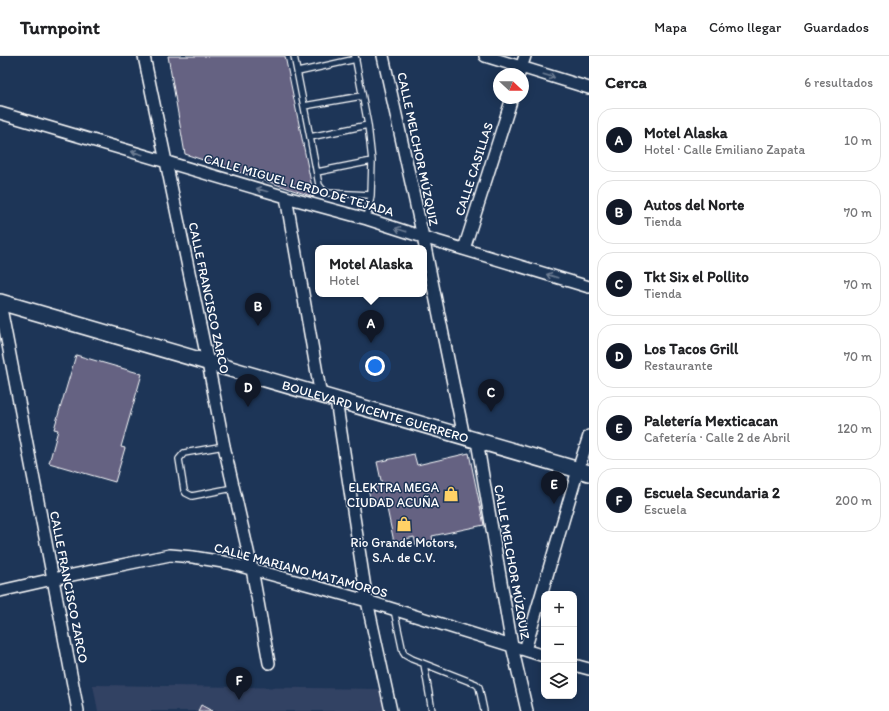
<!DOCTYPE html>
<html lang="es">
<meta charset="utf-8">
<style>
body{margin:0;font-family:Itim,sans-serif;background:#f2f2f2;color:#202124}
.controls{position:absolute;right:12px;bottom:12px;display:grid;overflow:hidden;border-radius:8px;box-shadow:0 2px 10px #0003}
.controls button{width:36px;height:36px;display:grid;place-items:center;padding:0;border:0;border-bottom:1px solid #e0e0e0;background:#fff;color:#202124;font:20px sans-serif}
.compass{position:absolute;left:493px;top:12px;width:36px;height:36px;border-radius:50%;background:#fff;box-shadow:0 2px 10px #0003;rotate:112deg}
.you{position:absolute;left:375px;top:310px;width:14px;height:14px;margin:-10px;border:3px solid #fff;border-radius:50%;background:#1a73e8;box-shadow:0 0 0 6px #1a73e833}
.badge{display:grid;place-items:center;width:26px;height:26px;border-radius:50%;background:#111827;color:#fff;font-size:13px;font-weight:700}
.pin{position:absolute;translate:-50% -33px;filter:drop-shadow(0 1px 2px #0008)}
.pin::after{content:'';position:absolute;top:21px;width:14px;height:12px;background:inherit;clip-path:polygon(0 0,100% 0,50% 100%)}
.popup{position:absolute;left:315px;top:189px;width:112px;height:52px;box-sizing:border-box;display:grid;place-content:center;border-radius:8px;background:#fff;filter:drop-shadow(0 1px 3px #0005);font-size:13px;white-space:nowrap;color:#757577}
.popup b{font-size:15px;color:#202124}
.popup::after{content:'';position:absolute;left:50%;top:100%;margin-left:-8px;border:8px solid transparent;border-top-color:#fff}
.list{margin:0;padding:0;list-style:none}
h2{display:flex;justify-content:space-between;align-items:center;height:52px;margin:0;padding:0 16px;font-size:17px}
h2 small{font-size:13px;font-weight:400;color:#757577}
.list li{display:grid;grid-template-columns:26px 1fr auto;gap:12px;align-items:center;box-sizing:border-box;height:64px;margin:0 8px 8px;padding:0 8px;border:1px solid #e0e0e0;border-radius:16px}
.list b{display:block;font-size:15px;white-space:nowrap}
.list p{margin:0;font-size:13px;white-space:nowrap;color:#757577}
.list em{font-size:13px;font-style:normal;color:#757577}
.icon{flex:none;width:22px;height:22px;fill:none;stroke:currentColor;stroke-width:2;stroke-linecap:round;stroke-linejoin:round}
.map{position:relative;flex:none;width:589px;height:655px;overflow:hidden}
header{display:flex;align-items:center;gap:24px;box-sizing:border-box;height:56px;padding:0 20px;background:#fff;border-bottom:1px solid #e0e0e0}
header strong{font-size:19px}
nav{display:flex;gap:22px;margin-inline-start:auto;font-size:14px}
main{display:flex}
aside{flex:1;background:#fff}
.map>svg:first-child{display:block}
.built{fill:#334264}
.building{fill:#656282;stroke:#fff}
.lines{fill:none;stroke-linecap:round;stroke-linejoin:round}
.lane-casing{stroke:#fff;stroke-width:8}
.street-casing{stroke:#fff;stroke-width:14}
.secondary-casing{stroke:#fff;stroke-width:18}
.lane{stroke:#1d3557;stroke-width:5.5}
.street{stroke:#1d3557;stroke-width:11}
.secondary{stroke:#1d3557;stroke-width:15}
.oneway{stroke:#6c7c92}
.labels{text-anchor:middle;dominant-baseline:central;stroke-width:3;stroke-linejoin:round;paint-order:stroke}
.street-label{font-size:13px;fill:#fff;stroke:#1d3557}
.poi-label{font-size:13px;fill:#fff;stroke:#1d3557;text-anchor:end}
</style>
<header>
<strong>Turnpoint</strong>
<nav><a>Mapa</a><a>Cómo llegar</a><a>Guardados</a></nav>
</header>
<main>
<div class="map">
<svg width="589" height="655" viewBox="0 0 589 655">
<rect width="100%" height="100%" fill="#1d3557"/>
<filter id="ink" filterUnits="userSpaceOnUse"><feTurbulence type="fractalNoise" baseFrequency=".025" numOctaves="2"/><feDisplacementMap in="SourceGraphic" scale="8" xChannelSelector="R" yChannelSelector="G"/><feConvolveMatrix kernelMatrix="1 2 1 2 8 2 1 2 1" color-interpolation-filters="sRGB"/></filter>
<g filter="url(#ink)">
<path class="built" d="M93 629 381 633 386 655H98Z"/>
<path class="building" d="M168 0H285L314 141 185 98Z
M76 299 142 318 121 391 125 392 115 426 49 407 58 374 54 373Z
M469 397 484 469 432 480 433 485 416 489 414 481 394 486 385 443 371 446 368 432 382 429 377 406 414 398 417 409Z
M201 649 212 655H198Z"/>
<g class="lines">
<defs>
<path id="lane" d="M294 0 310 81 368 69 355 0
M298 16 356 3
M304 50 362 40
M310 81 319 129 324 135 328 137 371 139
M317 116 372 105
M367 163 371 139 372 105 368 69
M224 390 184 397 179 403 184 434 186 437 192 440 233 432
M394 554 403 596 405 599 412 603 476 628 479 631 484 655
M424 608 432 655"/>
<path id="street" d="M144 0 208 307 224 390 252 513 269 607
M383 0 423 181 464 381
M485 0 589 32
M519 18 525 0
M0 57 286 141 367 163 423 181 589 231
M286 141 321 340
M464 193 512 42
M0 247 53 523 78 655
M336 344 367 545 391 655
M477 385 512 590 527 655
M0 535 53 523 170 499 193 501 229 507 317 531 367 545 544 600
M525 594 578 414 589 380
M574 609 589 613"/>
<g id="secondary">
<path id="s1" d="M0 246 589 417"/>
</g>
</defs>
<use href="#lane" class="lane-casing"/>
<use href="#street" class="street-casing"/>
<use href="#secondary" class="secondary-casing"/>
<use href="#lane" class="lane"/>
<use href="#street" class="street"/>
<use href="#secondary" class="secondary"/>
</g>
<defs><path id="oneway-shaft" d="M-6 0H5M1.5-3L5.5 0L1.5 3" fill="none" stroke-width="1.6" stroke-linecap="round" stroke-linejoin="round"/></defs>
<g class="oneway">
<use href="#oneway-shaft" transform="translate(549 20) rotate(17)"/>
<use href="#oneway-shaft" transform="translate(137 97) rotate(-164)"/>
<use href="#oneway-shaft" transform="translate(262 134) rotate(-164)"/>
<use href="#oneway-shaft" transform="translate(401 174) rotate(-162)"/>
<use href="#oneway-shaft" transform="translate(552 220) rotate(-163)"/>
</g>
</g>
<defs>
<symbol id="shop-bare" viewBox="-9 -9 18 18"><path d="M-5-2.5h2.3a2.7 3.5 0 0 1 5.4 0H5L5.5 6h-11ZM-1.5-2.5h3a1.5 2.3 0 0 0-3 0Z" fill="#ffd166" stroke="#1d3557" stroke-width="2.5" paint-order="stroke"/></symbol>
</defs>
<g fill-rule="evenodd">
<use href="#shop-bare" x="440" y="427" width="22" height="22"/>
<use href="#shop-bare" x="393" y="457" width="22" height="22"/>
</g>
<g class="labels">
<g class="street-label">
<text transform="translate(418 93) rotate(78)">CALLE MELCHOR MÚZQUIZ</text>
<text transform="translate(474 113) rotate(-72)">CALLE CASILLAS</text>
<text transform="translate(299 129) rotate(16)">CALLE MIGUEL LERDO DE TEJADA</text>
<text transform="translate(209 242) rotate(78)">CALLE FRANCISCO ZARCO</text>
<text stroke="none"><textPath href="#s1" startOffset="391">BOULEVARD VICENTE GUERRERO</textPath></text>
<text transform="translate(512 506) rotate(80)">CALLE MELCHOR MÚZQUIZ</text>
<text transform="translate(301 514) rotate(15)">CALLE MARIANO MATAMOROS</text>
<text transform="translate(69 531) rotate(79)">CALLE FRANCISCO ZARCO</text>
</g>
<g class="poi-label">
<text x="439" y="431">ELEKTRA MEGA<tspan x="439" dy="15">CIUDAD ACUÑA</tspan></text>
<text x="404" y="486" text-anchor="middle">Rio Grande Motors,<tspan x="404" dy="15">S.A. de C.V.</tspan></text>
</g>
</g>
</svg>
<div class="controls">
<button>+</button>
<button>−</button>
<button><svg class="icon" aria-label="layers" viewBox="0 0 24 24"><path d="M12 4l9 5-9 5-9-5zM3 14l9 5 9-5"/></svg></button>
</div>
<svg class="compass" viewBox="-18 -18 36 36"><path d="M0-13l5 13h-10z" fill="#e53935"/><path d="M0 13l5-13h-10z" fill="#757577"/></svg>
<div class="you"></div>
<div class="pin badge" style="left:371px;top:287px">A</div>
<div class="popup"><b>Motel Alaska</b>Hotel</div>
<div class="pin badge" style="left:258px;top:270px">B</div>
<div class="pin badge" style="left:491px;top:356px">C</div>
<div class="pin badge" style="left:248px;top:351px">D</div>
<div class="pin badge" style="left:554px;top:448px">E</div>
<div class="pin badge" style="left:239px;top:644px">F</div>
</div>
<aside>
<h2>Cerca<small>6 resultados</small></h2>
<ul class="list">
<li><span class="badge">A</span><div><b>Motel Alaska</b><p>Hotel · Calle Emiliano Zapata</p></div><em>10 m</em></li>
<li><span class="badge">B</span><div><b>Autos del Norte</b><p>Tienda</p></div><em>70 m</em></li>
<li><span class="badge">C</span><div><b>Tkt Six el Pollito</b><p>Tienda</p></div><em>70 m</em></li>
<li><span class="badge">D</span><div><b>Los Tacos Grill</b><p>Restaurante</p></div><em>70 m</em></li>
<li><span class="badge">E</span><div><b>Paletería Mexticacan</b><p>Cafetería · Calle 2 de Abril</p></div><em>120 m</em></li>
<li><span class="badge">F</span><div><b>Escuela Secundaria 2</b><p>Escuela</p></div><em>200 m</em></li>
</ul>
</aside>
</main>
